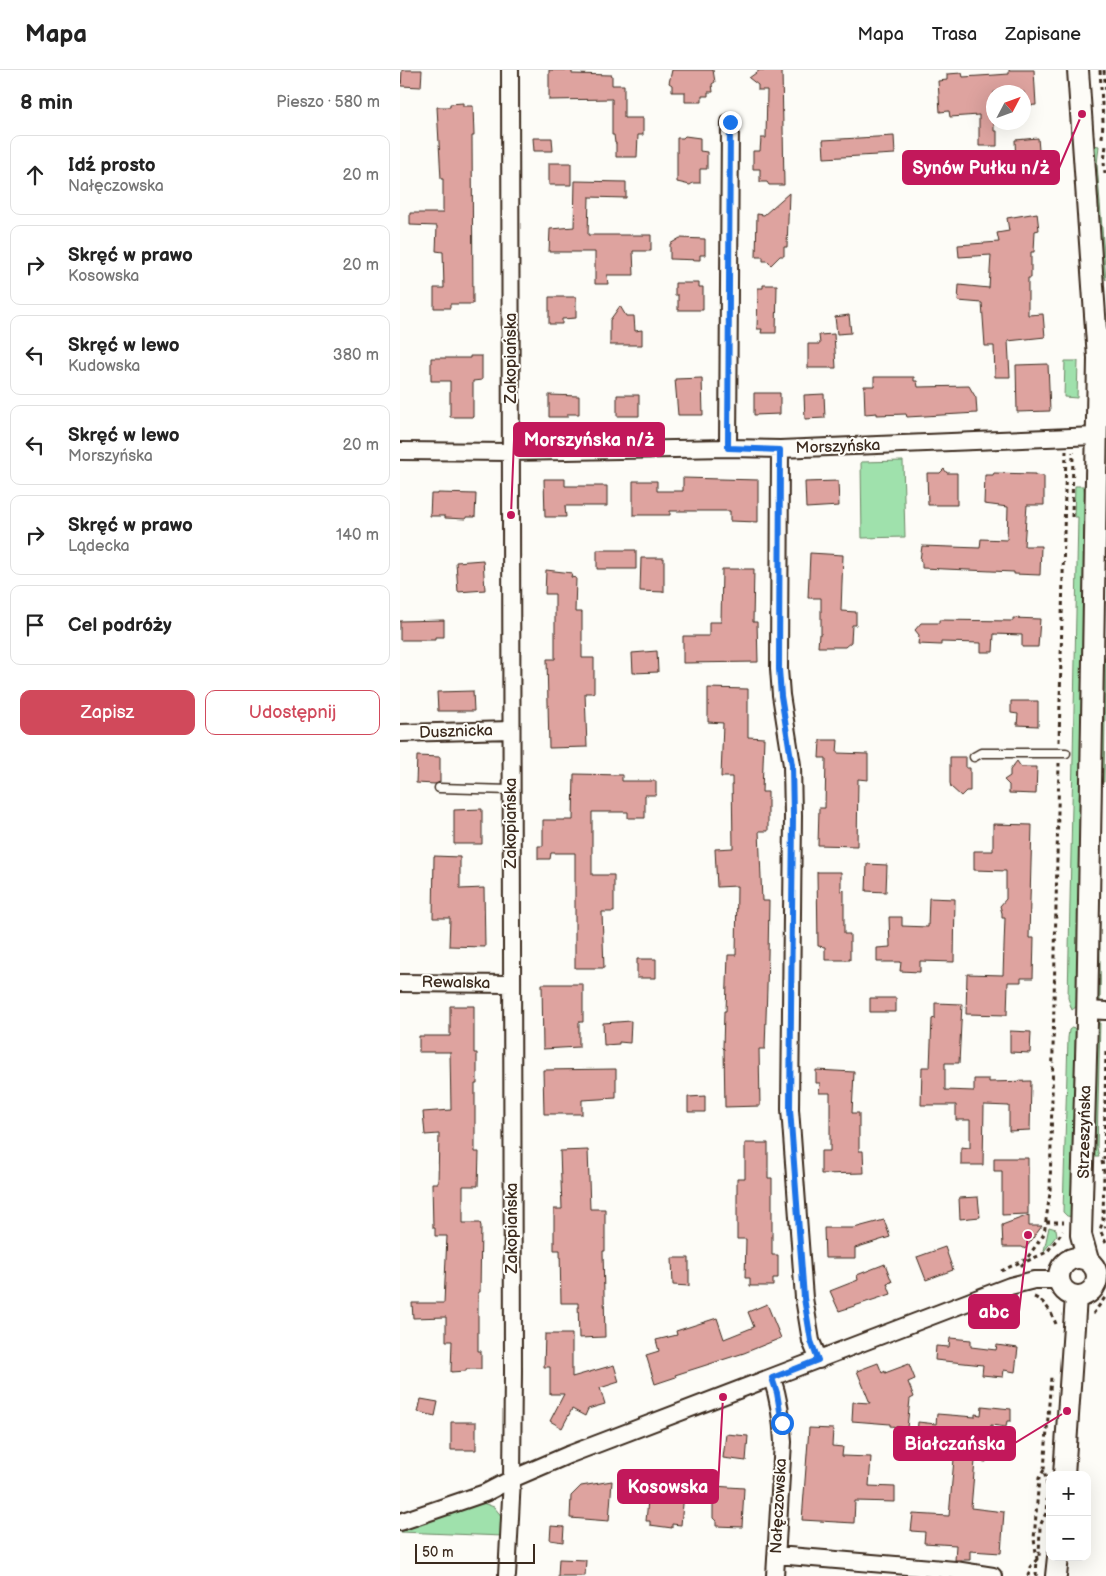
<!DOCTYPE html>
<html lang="pl">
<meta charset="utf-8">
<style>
body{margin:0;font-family:"Balsamiq Sans",sans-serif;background:#f6f6f6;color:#222}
.controls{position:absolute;right:15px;bottom:15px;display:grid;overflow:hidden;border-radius:10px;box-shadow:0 5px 20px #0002}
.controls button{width:45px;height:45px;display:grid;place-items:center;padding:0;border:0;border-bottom:1px solid #e0e0e0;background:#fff;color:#222;font:25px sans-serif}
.compass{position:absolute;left:586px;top:15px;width:45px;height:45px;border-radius:50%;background:#fff;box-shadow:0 5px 20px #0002;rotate:49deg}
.scale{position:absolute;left:15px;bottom:12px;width:120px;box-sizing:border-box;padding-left:5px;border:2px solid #3b2a1e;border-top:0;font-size:14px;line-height:18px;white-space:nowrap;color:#3b2a1e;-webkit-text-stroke:4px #fdfcf7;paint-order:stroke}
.stop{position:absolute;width:15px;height:15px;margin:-11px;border:4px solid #1a73e8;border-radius:50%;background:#fff}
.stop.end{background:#1a73e8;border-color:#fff;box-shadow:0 1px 5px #0008}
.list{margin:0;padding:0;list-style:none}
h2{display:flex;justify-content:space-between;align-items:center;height:65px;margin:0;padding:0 20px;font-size:21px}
h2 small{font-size:16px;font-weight:400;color:#767676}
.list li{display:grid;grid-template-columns:32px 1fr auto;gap:15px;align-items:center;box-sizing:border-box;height:80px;margin:0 10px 10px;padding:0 10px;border:1px solid #e0e0e0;border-radius:10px}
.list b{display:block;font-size:19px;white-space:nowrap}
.list p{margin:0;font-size:16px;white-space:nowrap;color:#767676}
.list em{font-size:16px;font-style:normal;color:#767676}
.actions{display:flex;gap:10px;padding:15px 20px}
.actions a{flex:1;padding:11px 0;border:1px solid #d1495b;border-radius:10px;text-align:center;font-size:18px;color:#d1495b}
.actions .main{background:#d1495b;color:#fff}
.icon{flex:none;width:28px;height:28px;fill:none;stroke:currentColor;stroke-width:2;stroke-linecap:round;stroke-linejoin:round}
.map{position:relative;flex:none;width:706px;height:1506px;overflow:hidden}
header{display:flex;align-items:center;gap:30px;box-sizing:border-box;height:70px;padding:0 25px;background:#fff;border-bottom:1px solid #e0e0e0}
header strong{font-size:24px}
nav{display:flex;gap:28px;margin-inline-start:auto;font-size:18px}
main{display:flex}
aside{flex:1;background:#fff}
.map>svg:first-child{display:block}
.green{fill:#9fe1ac;stroke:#6d8665}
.building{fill:#dea39f;stroke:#3b2a1e}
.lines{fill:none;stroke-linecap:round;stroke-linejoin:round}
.service-casing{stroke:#3b2a1e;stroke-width:11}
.minor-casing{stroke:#3b2a1e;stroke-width:20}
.tertiary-casing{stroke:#3b2a1e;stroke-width:24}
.path{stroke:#3b2a1e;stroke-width:3;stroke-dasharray:4 4;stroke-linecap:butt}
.service{stroke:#fdfcf7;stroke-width:8}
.minor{stroke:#fdfcf7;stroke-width:16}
.tertiary{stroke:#fdfcf7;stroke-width:20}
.route{stroke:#1a73e8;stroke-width:6}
.labels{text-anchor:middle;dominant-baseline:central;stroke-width:4;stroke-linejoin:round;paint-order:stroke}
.street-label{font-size:16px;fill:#3b2a1e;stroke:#fdfcf7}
.leader{fill:none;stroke:#c2185b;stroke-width:2}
.callout-dot{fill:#c2185b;stroke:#fdfcf7;stroke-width:2}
.callout{fill:#c2185b;stroke:#c2185b;stroke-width:2}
.callout-label{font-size:18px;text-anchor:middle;font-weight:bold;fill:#fff}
</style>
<header>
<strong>Mapa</strong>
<nav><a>Mapa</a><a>Trasa</a><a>Zapisane</a></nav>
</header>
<main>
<aside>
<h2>8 min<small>Pieszo · 580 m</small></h2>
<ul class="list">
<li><svg class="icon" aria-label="ahead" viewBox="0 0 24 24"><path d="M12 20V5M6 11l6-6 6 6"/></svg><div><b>Idź prosto</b><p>Nałęczowska</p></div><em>20 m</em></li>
<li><svg class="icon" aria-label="right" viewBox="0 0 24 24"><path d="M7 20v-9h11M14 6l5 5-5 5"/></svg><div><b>Skręć w prawo</b><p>Kosowska</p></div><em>20 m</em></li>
<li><svg class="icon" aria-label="left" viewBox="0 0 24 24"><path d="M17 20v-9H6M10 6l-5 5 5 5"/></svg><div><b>Skręć w lewo</b><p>Kudowska</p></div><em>380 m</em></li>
<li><svg class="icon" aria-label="left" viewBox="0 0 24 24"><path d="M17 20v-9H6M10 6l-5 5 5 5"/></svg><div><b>Skręć w lewo</b><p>Morszyńska</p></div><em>20 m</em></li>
<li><svg class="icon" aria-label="right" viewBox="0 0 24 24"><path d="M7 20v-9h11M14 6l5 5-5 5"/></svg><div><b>Skręć w prawo</b><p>Lądecka</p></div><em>140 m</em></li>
<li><svg class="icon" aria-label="arrive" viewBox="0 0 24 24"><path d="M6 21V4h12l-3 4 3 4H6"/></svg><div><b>Cel podróży</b></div></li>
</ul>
<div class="actions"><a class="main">Zapisz</a><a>Udostępnij</a></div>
</aside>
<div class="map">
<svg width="706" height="1506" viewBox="0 0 706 1506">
<rect width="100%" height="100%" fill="#fdfcf7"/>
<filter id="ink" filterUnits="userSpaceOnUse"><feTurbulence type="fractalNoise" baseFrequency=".02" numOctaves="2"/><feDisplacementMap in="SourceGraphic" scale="10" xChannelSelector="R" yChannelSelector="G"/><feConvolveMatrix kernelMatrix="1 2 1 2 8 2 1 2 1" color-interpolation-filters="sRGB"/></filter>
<g filter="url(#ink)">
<path class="green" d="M693 75 699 76 697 94 706 210 702 202Z
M665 291H678L677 328 664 327Z
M503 391 505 467 462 468 461 392Z
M675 416H684L687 452 677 936 672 940 668 928 678 447H674Z
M703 588H706L704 712H701Z
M698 847H700C699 875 701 903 700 931L697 924Z
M700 951 697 1078 699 1087H694L696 959Z
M673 957 677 962 673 1147 667 1146 663 1142 668 968 669 960Z
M649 1157 656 1159 657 1165 644 1181Z
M80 1432 94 1437 103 1448V1466L0 1462V1459Z"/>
<path class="building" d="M2 0H22L21 17 1 16Z
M149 0H172V4L212 5V15H224V48H243V65H238L237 87H216V73H215L214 65H212V29L149 30Z
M272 0H313L315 12 312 14 313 22H308V26H302V32H285V22H272V15L269 13Z
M360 0H382L384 115H369L367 112H360V99H353V81H360L361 68H366L367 20H358V15L349 8Z
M609 0H634L636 35 624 36V22H594V61H597V76H579V45L550 47 549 41 540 42 538 11 547 10V4L562 3 563 7 595 5 609 4Z
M63 33V36H73L74 66H72L73 234H50V238H34V218H44L43 182 36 181 37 156 10 155V143H43V109H41L37 37H50V34Z
M285 66 300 68V81L307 82V99H300V113H293L290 115 277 112V68H283Z
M494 66 495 84 424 88 423 70Z
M133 68H152L153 81H134Z
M638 68 640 92 616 94 615 70Z
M149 93H171V115H149Z
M175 111 226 112V128L189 127 188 165H251V181H233L234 205H207L208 214H195V182H149L150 159 174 157Z
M389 123 387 177H384V186H380L371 195 367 191H363V187H356L357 144 364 145Z
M637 143 639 160 635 161 634 182H631V208H628V245L643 244 645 267 608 271 610 307H595L594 276H585L582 233 558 231 559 215 589 218 591 185 559 187 558 175 599 172 597 163 609 161 607 148Z
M280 168 305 169V185H300V190L270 189V174Z
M275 213H299V217H303V240H278V225H275Z
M363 215H377L376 263H361L362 259H357L358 218H363Z
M149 227H176V248L162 249V254H149Z
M220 236 226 246H234L235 261 242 260V275H210V250Z
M449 245 451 263 437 264 435 247Z
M434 264 436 298H408V274H420L419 265Z
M70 286H82V310L73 311V347H50V311H31V288H70Z
M648 294 650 341 617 342 616 295Z
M474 307H514V311H517L518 317 569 316 576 328 577 343 507 347 506 344 477 345V343L465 344 464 316H474Z
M302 308 303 345H278L275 309Z
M354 323H380V344L354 345Z
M424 324 425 348 405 349 404 325Z
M149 325 179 326V344H168V347H149Z
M217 325H239V346H217Z
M544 399 547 403H557V435H528L527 403H540Z
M594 403 635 404V405L644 406V435H627L624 476H641L640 505 614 504V502L522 498V493L520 490 522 476 580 478 581 469 607 470 608 437 584 434 585 405H593Z
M283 408 358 410V452L330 451V441H270V445H233V411H257V421H283Z
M144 409H165V416H207V436H165L166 447H145Z
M438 411 439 436 406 438 405 412Z
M38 423 76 424 75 447H66V449L45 448V446H30L31 424H38Z
M197 480H236V499H197Z
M410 483 443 485 441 541 456 542V555H452L451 572 445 577H418L419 564H421V528H408Z
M241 488H264V522L240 521Z
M83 490 85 520 58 522 56 492Z
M322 499H354L353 552H357L358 592 283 593V566H309V552H321Z
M146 500 172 503 171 507 176 508 175 542H182V588H194V623H185L187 677 149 678 147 589H155V524H145Z
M613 548 640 549 638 577H622V565L594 564 593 582H581V573L541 572V575L518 574 519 565 515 560 521 553H539V550L613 551Z
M44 550V567H35V570H0V551Z
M257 581 258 602 233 603 232 583Z
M308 618 348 619V667L364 668 362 722H368V761H359L362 831H369L368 886 365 979H359L360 1036 325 1037 324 979 323 978 324 941H326L328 885H336L337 816 317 817 315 779 333 778 332 707H321L323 653 308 652Z
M73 621 74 641H38L37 622Z
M611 631H638V656L617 655 618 644 611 643Z
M420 670H438L437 683 468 684V710L458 709 457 776 418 775 419 738H425L426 688H419Z
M17 686 40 687V712L35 714 16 713Z
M550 687H566V698H570V721H566L561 726 551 717 550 713Z
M617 691 621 697H637L636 724 609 723V715L604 710 610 706V700Z
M174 704 222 705V711H256V725H245V748H228V742H192V805H214V842H202L204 898H175V783H151L150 789H138V776H143V750H173Z
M82 739V774H54V740Z
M593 754 632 755 629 868H634L633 908H621V912H608L607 945 566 944 567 904 603 905 605 848H602V843L600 836 606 829V801L574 800V781H593Z
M34 786 60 787V819L84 818 85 877 49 876 50 848H33Z
M467 794 487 795 486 822 466 821Z
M417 802H441V821L444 820V864H450V890H425V877L418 876Z
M529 828 555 829 554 892 520 891V902L500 901 501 892H477V878L490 877 489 847H502V856L528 857Z
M237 889H256V908H237Z
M142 914H183V952H179V977L143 979Z
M470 928H496V942H470Z
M535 933 562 934 559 993H545V1020L574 1021V1009H589V1012L631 1011 630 1060 609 1061V1036L584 1035 583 1095H561V1077L570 1078V1050H556V1035H521L522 997H530L532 949 535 948Z
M50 936H74V983H77V1014H75V1082H79L78 1116H63V1153H80L81 1156 80 1222H78V1281H81V1299H66V1301L51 1302 52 1271H46V1247L13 1248 12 1233H44L47 1166H35V1158H33L32 1113H38L39 1064 25 1065 23 1042 51 1040 50 982H19V966H50Z
M231 951 230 973 219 972V974L204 975 203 953Z
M610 961 631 962 630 983 610 982Z
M216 999V1028L182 1030V1044H144L143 1000Z
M416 1000 454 1002 452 1043H459V1081H463L464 1103 421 1104V1081H430V1023H419L420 1013H416Z
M305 1026V1042H288V1027Z
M345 1073H368V1108H372V1185H378V1208H373V1216H350V1208H345L346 1169H337V1108H345Z
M188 1080 190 1139H205V1181H203L205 1267 179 1268 178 1233H161L160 1180H154V1139H162L160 1081Z
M594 1088H628V1144L602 1145V1101H594Z
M578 1127 580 1147 560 1149 559 1128Z
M629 1145V1156H642L625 1179 622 1177H603L602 1155Z
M484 1150 490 1167 455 1178V1188H425L424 1158H454Z
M545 1177 553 1200 526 1210 517 1187Z
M272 1188H289V1216L273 1215Z
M485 1194 492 1212 487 1213 491 1224 439 1241 430 1221 458 1210 457 1205Z
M367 1234 381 1268 344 1283 275 1305 276 1307 255 1314 246 1285 259 1281 256 1270 277 1265 276 1261 317 1248 324 1269 354 1257 348 1242Z
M145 1264H172V1307L214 1295 219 1312 200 1318 205 1334 188 1339 185 1346 172 1339 162 1358 150 1351 164 1324H150V1297H144Z
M550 1268 571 1270V1277L596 1280 597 1275 618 1278 615 1302 604 1300 603 1307 582 1305 583 1295 535 1290 536 1276 549 1277Z
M478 1293 482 1303 485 1301V1303L509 1294 515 1309 508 1312 514 1327 510 1329 507 1358 490 1356V1354L452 1351 453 1332 470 1333 457 1301Z
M21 1329 38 1332 35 1346 18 1342Z
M582 1336 611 1339V1351H607L606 1357 591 1355V1358H589L586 1392 575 1391 571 1438 604 1442 601 1483 570 1481V1490H555L556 1475 524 1473 525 1462 511 1461 513 1444 549 1446 554 1389 542 1387 544 1367 517 1365 518 1352 536 1354 537 1344 575 1347V1344L581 1345Z
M51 1352H76V1380H51Z
M409 1358 433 1359 432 1376 443 1377 442 1386 471 1387 469 1416 495 1417V1432L455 1431 454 1453 402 1450Z
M326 1364 348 1366 346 1391 323 1388Z
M212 1411 209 1451 170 1448 171 1426 181 1416Z
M313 1416 344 1418 342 1457 316 1456V1451L313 1448Z
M249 1420 284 1424 281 1455 272 1454V1458L250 1455V1451H246Z
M151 1456 164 1457 163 1472 150 1470Z
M159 1489 186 1490 185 1506H158Z"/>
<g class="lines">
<defs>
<path id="service" d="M574 687 581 683H666
M39 718 111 720"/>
<path id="minor" d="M328 378 330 52
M380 379 379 599 381 625 392 695 393 746 390 1039 404 1228 411 1271 419 1290
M0 381 111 382 328 378 380 379 696 366
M0 663 111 660
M0 913 112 914
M687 940 706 941
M372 1308C379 1329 382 1350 383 1372L375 1506
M0 1452 85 1423 112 1409 168 1385 610 1216 634 1210H659
M377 1485 555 1500 593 1506
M107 1506 112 1409 113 1302 110 0"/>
<path id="tertiary" d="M678 0 698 288 687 952 681 1165 688 1190
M659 1207a19 19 0 1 1 38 0a19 19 0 1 1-38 0Z
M664 1405 676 1227
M656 1506 658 1487"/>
</defs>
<use href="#service" class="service-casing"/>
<use href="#minor" class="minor-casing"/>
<use href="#tertiary" class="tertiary-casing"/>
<path class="path" d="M700 0 703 51 702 69
M704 0 706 22
M705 104 704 92 706 75
M672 447 673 382
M659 672 666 381
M704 1090 706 979
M702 1091 704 1102 703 1150 700 1160 706 1173
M646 1152H664
M705 1156 706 1158
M628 1187 644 1164 650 1123 659 693
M621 1196 625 1192 647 1182 663 1161
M601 1201 629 1188
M634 1227C646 1232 651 1242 656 1254
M693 1244 706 1226
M628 1506 630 1497 639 1487 640 1456 646 1443 648 1420 644 1400 651 1307
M636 1506 637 1489 634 1469 639 1408 644 1400"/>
<use href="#service" class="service"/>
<use href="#minor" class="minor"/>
<use href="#tertiary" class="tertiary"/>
</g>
</g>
<g class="lines" filter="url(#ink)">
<path class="route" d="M330 52 328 378 380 380 379 599 381 626 392 695 393 746 390 1039 404 1228 411 1271 418 1290 372 1308 377 1323 382 1353"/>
</g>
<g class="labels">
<g class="street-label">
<text transform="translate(111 288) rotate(-90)">Zakopiańska</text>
<text transform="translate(438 377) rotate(-2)">Morszyńska</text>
<text transform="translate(56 662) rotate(-2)">Dusznicka</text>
<text transform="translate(111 753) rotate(-90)">Zakopiańska</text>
<text transform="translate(56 913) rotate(1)">Rewalska</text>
<text transform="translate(685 1062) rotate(-89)">Strzeszyńska</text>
<text transform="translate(112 1158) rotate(-90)">Zakopiańska</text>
<text transform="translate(379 1436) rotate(-87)">Nałęczowska</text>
</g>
</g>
<path class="leader" d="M682 44L659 98M111 445L114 370M628 1165L619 1242M667 1341L615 1373M323 1327L318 1417"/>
<g class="callout-dot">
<circle cx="682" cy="44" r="5"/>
<circle cx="111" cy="445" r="5"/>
<circle cx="628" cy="1165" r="5"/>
<circle cx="667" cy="1341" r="5"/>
<circle cx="323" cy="1327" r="5"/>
</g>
<g class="callout">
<rect x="503" y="81" width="156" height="33" rx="5"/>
<rect x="114" y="353" width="150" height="33" rx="5"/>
<rect x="569" y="1225" width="50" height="33" rx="5"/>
<rect x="494" y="1357" width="121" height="33" rx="5"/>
<rect x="218" y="1400" width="100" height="33" rx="5"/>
</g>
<g class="callout-label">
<text x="581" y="104">Synów Pułku n/ż</text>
<text x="189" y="376">Morszyńska n/ż</text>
<text x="594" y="1248">abc</text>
<text x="555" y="1380">Białczańska</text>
<text x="268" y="1423">Kosowska</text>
</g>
</svg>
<div class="controls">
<button>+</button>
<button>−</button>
</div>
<svg class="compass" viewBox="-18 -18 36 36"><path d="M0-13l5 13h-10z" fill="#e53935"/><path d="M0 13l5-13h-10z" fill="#767676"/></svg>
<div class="scale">50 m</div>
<div class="stop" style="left:382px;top:1353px"></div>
<div class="stop end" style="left:330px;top:52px"></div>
</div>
</main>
